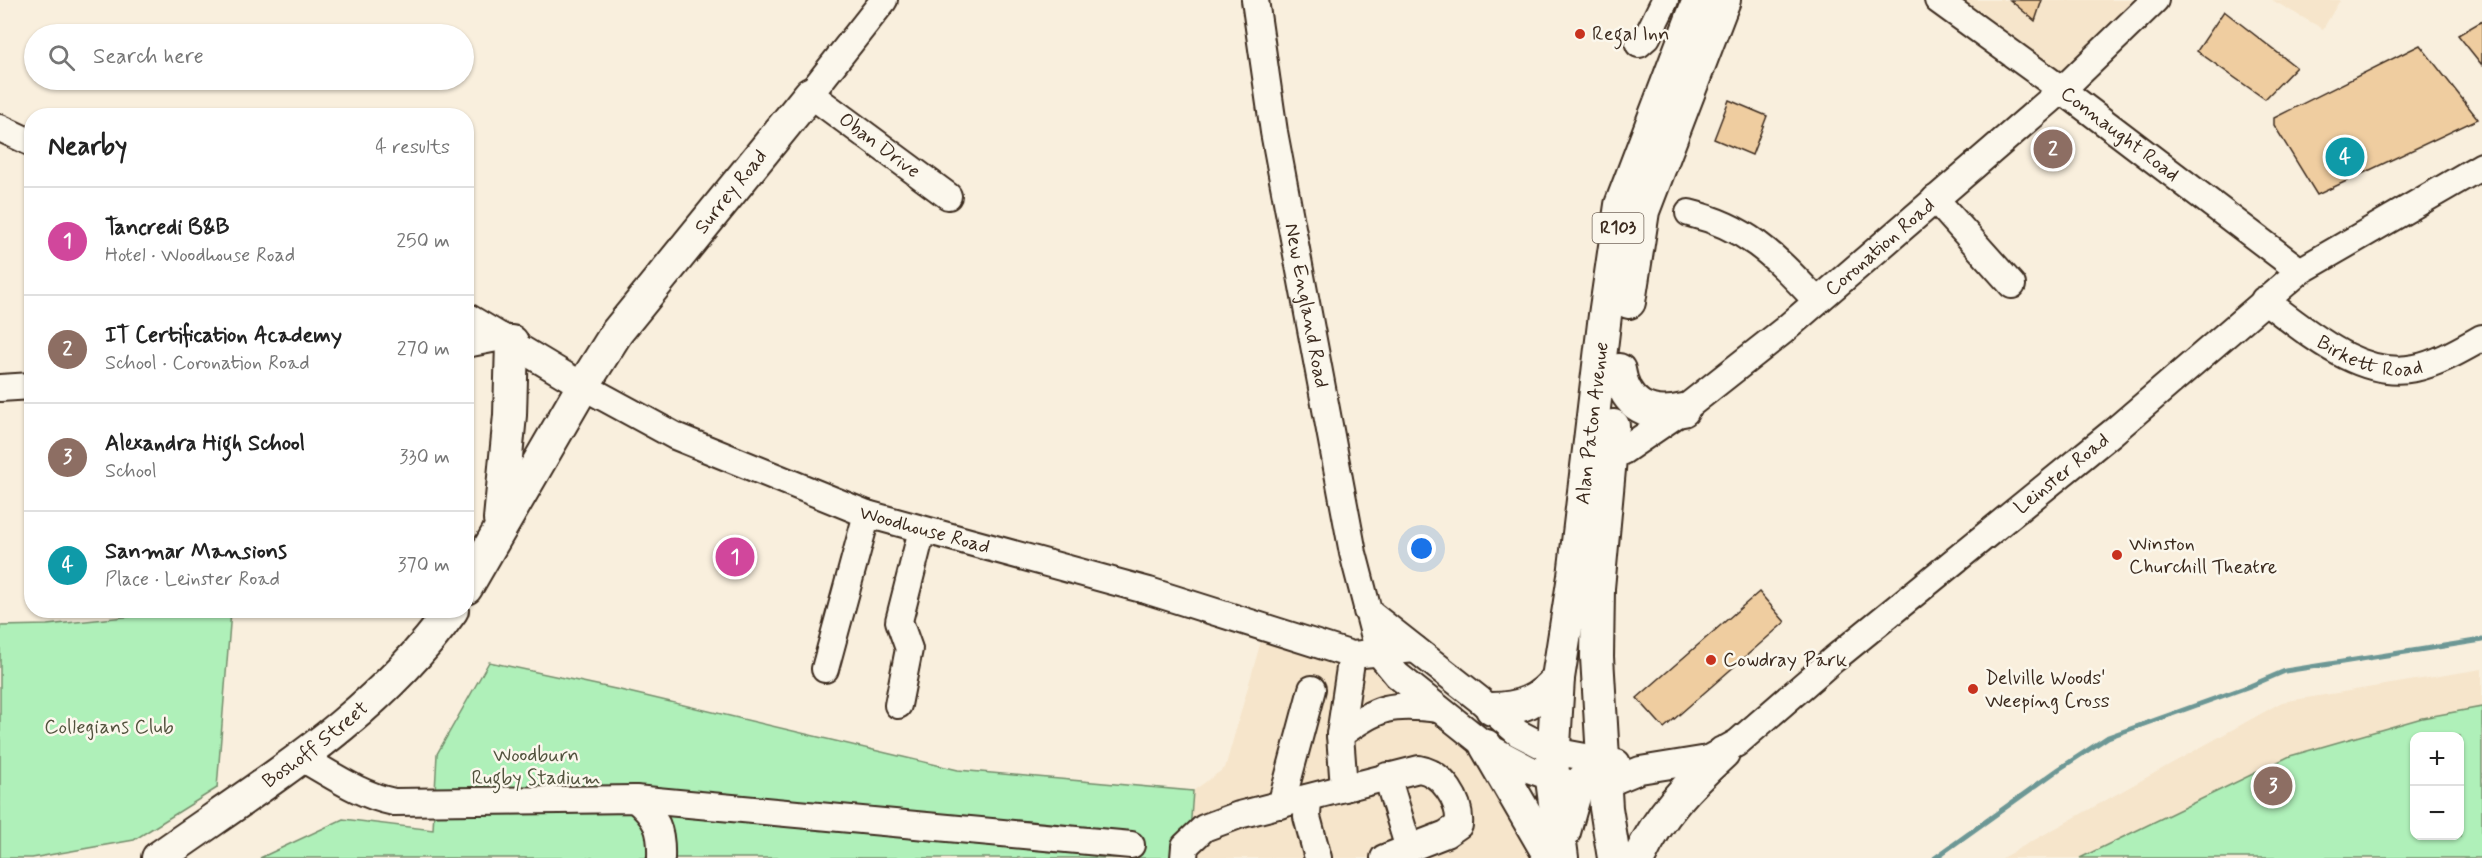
<!DOCTYPE html>
<meta charset="utf-8">
<style>
body{margin:0;font-family:Mynerve,sans-serif;background:#f6f6f6;color:#222}
.controls{position:absolute;right:18px;bottom:18px;display:grid;overflow:hidden;border-radius:12px;box-shadow:0 2px 4px #0004}
.controls button{width:54px;height:54px;display:grid;place-items:center;padding:0;border:0;border-bottom:2px solid #e0e0e0;background:#fff;color:#222;font:30px sans-serif}
.you{position:absolute;left:1422px;top:549px;width:21px;height:21px;margin:-15px;border:4px solid #fff;border-radius:50%;background:#1a73e8;box-shadow:0 0 0 9px #1a73e833}
.badge{display:grid;place-items:center;width:39px;height:39px;border-radius:50%;background:#c8321e;color:#fff;font-size:20px;font-weight:700}
.pin{position:absolute;translate:-50% -50%;border:3px solid #fff;box-shadow:0 2px 6px #0006}
.list{margin:0;padding:0;list-style:none}
h2{display:flex;justify-content:space-between;align-items:center;height:78px;margin:0;padding:0 24px;font-size:26px}
h2 small{font-size:20px;font-weight:400;color:#767676}
.list li{display:grid;grid-template-columns:39px 1fr auto;gap:18px;align-items:center;box-sizing:border-box;height:108px;padding:0 24px;border-top:2px solid #e0e0e0}
.list b{display:block;font-size:22px;white-space:nowrap}
.list p{margin:0;font-size:20px;white-space:nowrap;color:#767676}
.list em{font-size:20px;font-style:normal;color:#767676}
.icon{flex:none;width:33px;height:33px;fill:none;stroke:currentColor;stroke-width:2;stroke-linecap:round;stroke-linejoin:round}
.map{position:relative;flex:none;width:2482px;height:858px;overflow:hidden}
.search{position:absolute;background:#fff;box-shadow:0 2px 4px #0004;left:24px;top:24px;width:450px;height:66px;display:flex;align-items:center;gap:15px;box-sizing:border-box;padding:0 21px;border-radius:33px;color:#767676;font-size:22px}
.panel{position:absolute;background:#fff;box-shadow:0 2px 4px #0004;left:24px;top:108px;width:450px;height:510px;border-radius:24px}
.map>svg:first-child{display:block}
.built{fill:#f6e5cb;fill-rule:evenodd}
.green{fill:#aff0b9;stroke:#758d6c;stroke-width:1.5;fill-rule:evenodd}
.lines{fill:none;stroke-linecap:round;stroke-linejoin:round}
.stream{stroke:#6c9795;stroke-width:5}
.building{fill:#efcda0;stroke:#3b2a1e;stroke-width:1.5}
.minor-casing{stroke:#3b2a1e;stroke-width:30}
.major-casing{stroke:#3b2a1e;stroke-width:36}
.minor{stroke:#fbf7ec;stroke-width:26}
.major{stroke:#fbf7ec;stroke-width:32}
.poi-dot{fill:#c8321e;stroke:#fbf7ec;stroke-width:2}
.labels{text-anchor:middle;dominant-baseline:central;stroke-width:5;stroke-linejoin:round;paint-order:stroke}
.shield{fill:#fbf7ec;stroke:#75685c;stroke-width:1.5}
.shield-label{font-size:18px;font-weight:bold;fill:#3b2a1e}
.poi-label{font-size:20px;fill:#3b2a1e;stroke:#fbf7ec;text-anchor:start}
.street-label{font-size:20px;fill:#3b2a1e;stroke:#fbf7ec}
.park-label{font-size:20px;fill:#52523d;stroke:#fbf7ec}
</style>
<div class="map">
<svg width="2482" height="858" viewBox="0 0 2482 858">
<rect width="100%" height="100%" fill="#f9efdd"/>
<filter id="ink" filterUnits="userSpaceOnUse"><feTurbulence type="fractalNoise" baseFrequency=".0167" numOctaves="2"/><feDisplacementMap in="SourceGraphic" scale="12" xChannelSelector="R" yChannelSelector="G"/><feConvolveMatrix kernelMatrix="1 2 1 2 8 2 1 2 1" color-interpolation-filters="sRGB"/></filter>
<g filter="url(#ink)">
<path class="built" d="M1949 0H2140L2056 80Z
M2272 0H2340L2323 29Z
M1263 634 1364 660 1516 783 1558 858H1189L1193 791 1225 768Z
M2482 669V858H2002L2282 702ZM2414 736H2460V836H2414Z"/>
<path class="green" d="M183 611H231L217 788 134 840 32 858H0V626L47 625Z
M489 662 620 690 958 770 1193 791 1188 858H260L343 819 433 830 437 754Z
M2482 707V858H2080L2290 756 2422 718ZM2414 736H2460V836H2414Z"/>
<g class="lines">
<path class="stream" d="M1935 858 2059 769 2108 737 2250 686 2285 671 2482 640"/>
</g>
<path class="building" d="M2010 0H2042L2035 21Z
M2224 11 2296 67 2265 99 2197 51Z
M2482 21V65L2458 35Z
M2420 45 2478 119 2317 195 2274 125V118Z
M1729 100 1767 116 1752 155 1714 139Z
M1759 592 1785 622 1664 728 1637 698Z"/>
<g class="lines">
<defs>
<g id="minor">
<path id="s1" d="M884 0 810 94 948 196"/>
<path id="s2" d="M1255 0 1274 132 1353 553 1379 653 1397 675 1486 746 1531 770 1577 786 1604 785 1640 770 1708 759 1737 743 1834 659 2113 432 2300 271 2482 166"/>
<path id="s3" d="M1938 0 2062 90 2300 271"/>
<path d="M1639 44 1647 37 1665 0"/>
<path d="M0 128 32 143"/>
<path d="M1935 199 2012 285"/>
<path d="M1689 213C1750 228 1775 257 1817 301"/>
<path id="s4" d="M2264 300C2306 330 2359 380 2415 368 2439 363 2462 349 2482 338"/>
<path id="s5" d="M466 316 583 386 675 436 867 514 1149 591 1352 655 1415 649"/>
<path d="M466 344 502 337"/>
<path d="M0 388 32 386"/>
<path id="s6" d="M1597 463 1623 451 1683 410 1783 331 2062 90 2155 0"/>
<path d="M1367 611 1480 700 1518 733 1553 751 1617 763"/>
<path d="M825 669 867 514"/>
<path d="M898 705 909 649 899 621 922 530"/>
<path d="M1340 735C1378 706 1392 703 1439 709"/>
<path d="M300 757C331 774 359 795 394 802L635 799 1131 845"/>
<path d="M1387 776 1409 849"/>
<path d="M1344 788 1340 735 1352 655"/>
<path d="M1308 798 1307 817 1318 858"/>
<path d="M635 799C657 818 662 829 661 858"/>
<path d="M1281 805 1312 689"/>
<path d="M1184 858 1185 846 1204 828 1239 815 1419 769C1443 773 1461 801 1459 825L1446 834 1384 858"/>
</g>
<g id="major">
<path d="M1629 302 1643 211 1724 0"/>
<path d="M1619 370C1625 406 1649 418 1683 410"/>
<path d="M1613 426 1598 588 1597 657 1606 808 1614 858"/>
<path d="M500 519 510 415 512 342"/>
<path id="s7" d="M466 588 583 386 617 332 810 94"/>
<path d="M1492 709C1520 709 1540 701 1558 678"/>
<path d="M1486 746 1551 858"/>
<path d="M1564 832 1577 786 1604 759"/>
<path id="s8" d="M158 858C262 784 377 716 452 610"/>
<path id="s9" d="M1562 858 1552 779 1558 678 1574 576 1605 315 1621 205 1699 0"/>
<path d="M1639 858C1659 815 1689 784 1723 753"/>
</g>
</defs>
<use href="#minor" class="minor-casing"/>
<use href="#major" class="major-casing"/>
<use href="#minor" class="minor"/>
<use href="#major" class="major"/>
</g>
</g>
<g class="poi-dot">
<circle cx="1580" cy="34" r="6"/>
<circle cx="2117" cy="555" r="6"/>
<circle cx="1711" cy="660" r="6"/>
<circle cx="1973" cy="689" r="6"/>
</g>
<g class="labels">
<rect class="shield" x="1592.5" y="213" width="51" height="30" rx="4.5"/>
<g class="shield-label">
<text x="1618" y="228">R103</text>
</g>
<g class="poi-label">
<text x="1592" y="34">Regal Inn</text>
<text x="2129" y="544">Winston<tspan x="2129" dy="23">Churchill Theatre</tspan></text>
<text x="1723" y="660">Cowdray Park</text>
<text x="1985" y="678">Delville Woods'<tspan x="1985" dy="23">Weeping Cross</tspan></text>
</g>
<g class="street-label">
<text stroke="none"><textPath href="#s3" startOffset="226">Connaught Road</textPath></text>
<text stroke="none"><textPath href="#s1" startOffset="206">Oban Drive</textPath></text>
<text stroke="none"><textPath href="#s7" startOffset="478">Surrey Road</textPath></text>
<text stroke="none"><textPath href="#s6" startOffset="357">Coronation Road</textPath></text>
<text stroke="none"><textPath href="#s2" startOffset="310">New England Road</textPath></text>
<text stroke="none"><textPath href="#s4" startOffset="123">Birkett Road</textPath></text>
<text stroke="none"><textPath href="#s9" startOffset="438">Alan Paton Avenue</textPath></text>
<text stroke="none"><textPath href="#s2" startOffset="1497">Leinster Road</textPath></text>
<text stroke="none"><textPath href="#s5" startOffset="508">Woodhouse Road</textPath></text>
<text stroke="none"><textPath href="#s8" startOffset="194">Boshoff Street</textPath></text>
</g>
<g class="park-label">
<text x="109" y="727">Collegians Club</text>
<text x="536" y="755">Woodburn<tspan x="536" dy="23">Rugby Stadium</tspan></text>
</g>
</g>
</svg>
<div class="controls">
<button>+</button>
<button>−</button>
</div>
<div class="you"></div>
<div class="pin badge" style="left:735px;top:557px;background:#d1479c">1</div>
<div class="pin badge" style="left:2053px;top:149px;background:#8d6e63">2</div>
<div class="pin badge" style="left:2273px;top:786px;background:#8d6e63">3</div>
<div class="pin badge" style="left:2345px;top:157px;background:#0f9aa8">4</div>
<div class="search"><svg class="icon" aria-label="search" viewBox="0 0 24 24"><circle cx="10" cy="10" r="6"/><path d="M15 15l6 6"/></svg>Search here</div>
<section class="panel">
<h2>Nearby<small>4 results</small></h2>
<ul class="list">
<li><span class="badge" style="background:#d1479c">1</span><div><b>Tancredi B&amp;B</b><p>Hotel · Woodhouse Road</p></div><em>250 m</em></li>
<li><span class="badge" style="background:#8d6e63">2</span><div><b>IT Certification Academy</b><p>School · Coronation Road</p></div><em>270 m</em></li>
<li><span class="badge" style="background:#8d6e63">3</span><div><b>Alexandra High School</b><p>School</p></div><em>330 m</em></li>
<li><span class="badge" style="background:#0f9aa8">4</span><div><b>Sanmar Mansions</b><p>Place · Leinster Road</p></div><em>370 m</em></li>
</ul>
</section>
</div>
